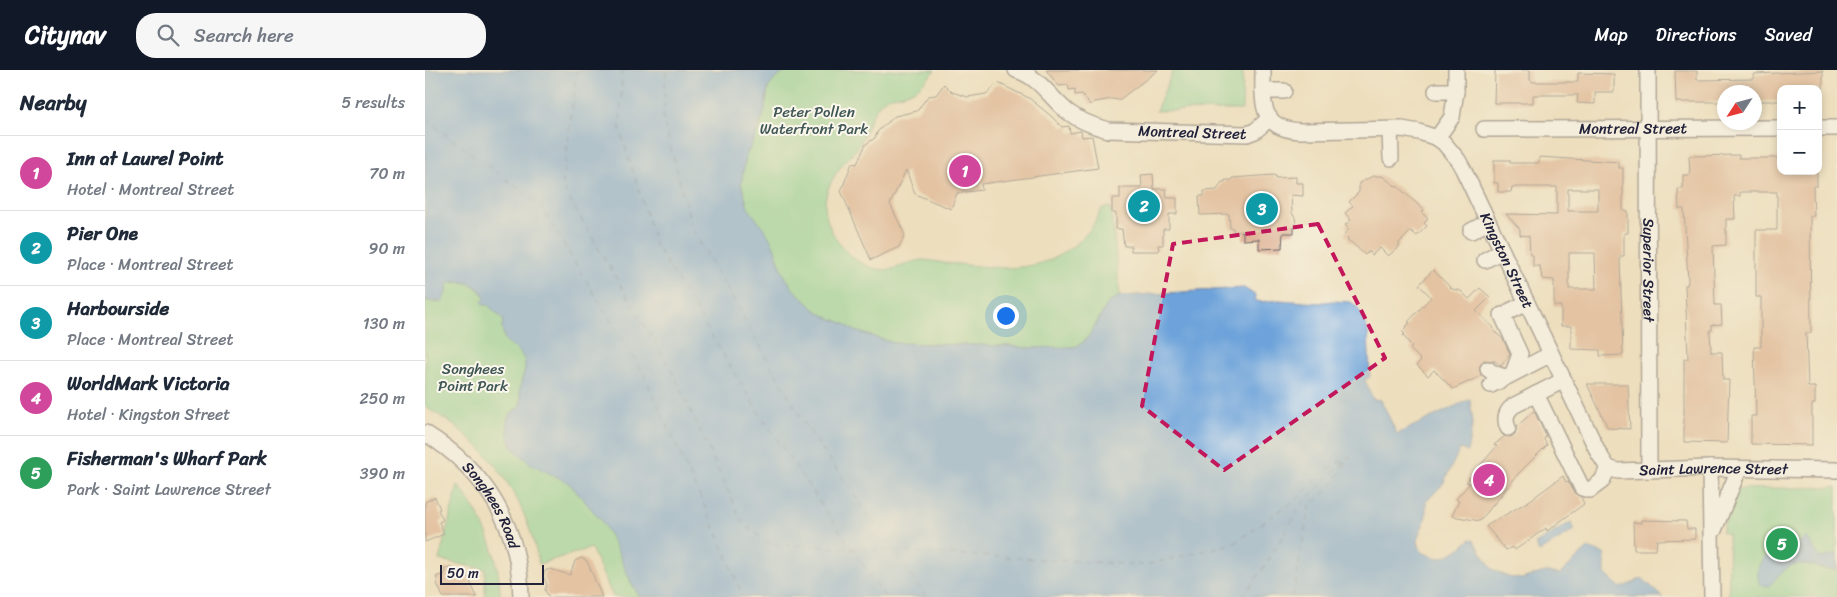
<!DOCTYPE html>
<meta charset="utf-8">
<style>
body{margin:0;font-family:Sriracha,sans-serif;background:#f6f6f7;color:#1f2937}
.controls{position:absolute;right:15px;top:15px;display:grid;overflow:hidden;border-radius:10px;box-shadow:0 2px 8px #0003}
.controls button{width:45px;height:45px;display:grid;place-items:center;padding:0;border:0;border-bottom:1px solid #e0e1e3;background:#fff;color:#1f2937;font:25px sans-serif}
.compass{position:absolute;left:1292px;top:15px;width:45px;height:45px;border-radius:50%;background:#fff;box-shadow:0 2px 8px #0003;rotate:234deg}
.scale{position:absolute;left:15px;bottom:12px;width:104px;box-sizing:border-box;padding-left:5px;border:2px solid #22223b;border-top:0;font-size:14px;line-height:18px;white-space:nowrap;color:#22223b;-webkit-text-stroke:4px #fbf7ec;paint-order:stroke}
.you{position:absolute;left:580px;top:245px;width:18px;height:18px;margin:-12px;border:4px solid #fff;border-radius:50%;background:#1a73e8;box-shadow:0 0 0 8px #1a73e833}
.badge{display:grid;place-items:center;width:32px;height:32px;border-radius:50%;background:#111827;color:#fff;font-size:16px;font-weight:700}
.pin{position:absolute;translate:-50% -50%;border:2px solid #fff;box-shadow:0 1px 5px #0006}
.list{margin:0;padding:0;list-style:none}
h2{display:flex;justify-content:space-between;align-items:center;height:65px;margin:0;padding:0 20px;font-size:21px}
h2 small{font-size:16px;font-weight:400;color:#747a83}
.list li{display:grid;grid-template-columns:32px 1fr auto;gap:15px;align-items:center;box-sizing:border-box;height:75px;padding:0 20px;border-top:1px solid #e0e1e3}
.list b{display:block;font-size:19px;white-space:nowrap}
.list p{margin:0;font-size:16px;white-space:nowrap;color:#747a83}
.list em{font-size:16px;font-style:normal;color:#747a83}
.icon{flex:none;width:28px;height:28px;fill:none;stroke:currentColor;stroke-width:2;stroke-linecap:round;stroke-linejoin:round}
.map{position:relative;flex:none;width:1412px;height:527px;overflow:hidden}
header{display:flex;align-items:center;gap:30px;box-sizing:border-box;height:70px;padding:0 25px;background:#111827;color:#fff}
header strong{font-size:24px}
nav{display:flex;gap:28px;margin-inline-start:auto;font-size:18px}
.search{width:350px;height:45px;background:#f6f6f7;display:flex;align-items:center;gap:12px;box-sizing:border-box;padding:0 18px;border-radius:20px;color:#747a83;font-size:19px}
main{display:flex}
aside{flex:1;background:#fff}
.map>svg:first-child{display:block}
.green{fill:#82d394;stroke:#527a68}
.water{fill:#6da3da;stroke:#48628a}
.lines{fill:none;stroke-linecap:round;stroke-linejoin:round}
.ferry{stroke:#40567b;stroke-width:1;stroke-dasharray:6 5;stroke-linecap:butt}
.building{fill:#d8a382;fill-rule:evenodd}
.minor-casing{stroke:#696468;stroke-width:18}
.minor{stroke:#fff;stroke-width:15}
.marked{fill:none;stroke:#c2185b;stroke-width:4;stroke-dasharray:10 6;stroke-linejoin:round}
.labels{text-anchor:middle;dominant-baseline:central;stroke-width:4;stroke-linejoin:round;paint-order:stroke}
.park-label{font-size:15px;fill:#3f5756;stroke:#fbf7ec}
.street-label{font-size:15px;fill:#22223b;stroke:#fbf7ec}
</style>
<header>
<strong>Citynav</strong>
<div class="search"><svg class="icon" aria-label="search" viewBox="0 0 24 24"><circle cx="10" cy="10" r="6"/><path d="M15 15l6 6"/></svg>Search here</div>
<nav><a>Map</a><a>Directions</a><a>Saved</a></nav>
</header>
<main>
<aside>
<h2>Nearby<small>5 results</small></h2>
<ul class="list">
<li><span class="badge" style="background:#d1479c">1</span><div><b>Inn at Laurel Point</b><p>Hotel · Montreal Street</p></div><em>70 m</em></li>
<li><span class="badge" style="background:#0f9aa8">2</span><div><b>Pier One</b><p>Place · Montreal Street</p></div><em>90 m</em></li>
<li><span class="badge" style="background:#0f9aa8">3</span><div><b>Harbourside</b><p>Place · Montreal Street</p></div><em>130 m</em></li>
<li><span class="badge" style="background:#d1479c">4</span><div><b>WorldMark Victoria</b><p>Hotel · Kingston Street</p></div><em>250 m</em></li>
<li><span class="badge" style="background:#2e9e5b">5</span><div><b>Fisherman's Wharf Park</b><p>Park · Saint Lawrence Street</p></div><em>390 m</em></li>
</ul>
</aside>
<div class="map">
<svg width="1412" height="527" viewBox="0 0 1412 527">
<rect width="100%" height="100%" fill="#fbf7ec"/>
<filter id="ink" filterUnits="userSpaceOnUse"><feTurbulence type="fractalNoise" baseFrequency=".02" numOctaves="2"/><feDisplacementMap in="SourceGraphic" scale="10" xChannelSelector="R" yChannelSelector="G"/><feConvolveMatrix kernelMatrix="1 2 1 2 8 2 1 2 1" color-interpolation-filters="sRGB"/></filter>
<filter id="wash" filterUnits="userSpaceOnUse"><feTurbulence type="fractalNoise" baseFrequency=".0096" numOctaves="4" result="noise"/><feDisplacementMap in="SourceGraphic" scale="20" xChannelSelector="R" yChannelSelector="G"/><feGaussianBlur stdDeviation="1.12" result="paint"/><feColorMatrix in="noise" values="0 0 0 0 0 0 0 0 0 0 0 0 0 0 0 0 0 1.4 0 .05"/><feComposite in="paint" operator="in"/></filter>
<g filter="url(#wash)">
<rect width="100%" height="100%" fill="#eddfbd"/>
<path class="green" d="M363 0H510C500 13 490 22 474 25 469 26 463 26 460 29 446 39 442 61 434 75 432 80 427 83 424 87 415 97 404 112 401 126 394 158 427 200 461 200 473 199 485 191 497 190 505 190 513 192 520 193 566 196 604 207 644 179 659 169 671 154 677 138L686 137 695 226 683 233 666 263 658 273 649 277 601 278 586 276 469 273 430 261 420 254 402 247 390 240 368 219 358 203 348 174 340 161 323 138 316 113 321 86 332 63 339 43 343 18 349 9Z
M748 0H818L817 40 731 41Z
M26 212 46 213 59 225 63 235 79 250 77 257 80 270C89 277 102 285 100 298 99 305 96 311 95 318 94 325 97 328 95 337L86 343 130 404 144 413 177 451 191 477 206 512 215 527H188L166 478 114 494C100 424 63 372 0 337V230L11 233 22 214Z
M33 415C59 448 75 485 75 527H60V499L14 490Z
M1412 417V527H1304L1303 464 1296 462 1312 419Z"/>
<path class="water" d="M0 0H362L350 9 343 18 339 43 332 63 321 86 316 113 323 138 340 160 348 174 358 203 368 219 390 240 402 247 420 254 430 261 469 273 586 276 601 278 649 277 658 273 666 263 683 233 695 226 819 218 831 226 830 230 835 232 854 230 893 233 907 231 926 232 931 236 940 249 943 263 945 307 940 310 948 329 956 330 972 364 1045 329 1048 352 1042 382 1035 379 1018 414 1001 432C1001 436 1001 441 1001 445 999 461 987 464 997 482 1002 484 1007 487 1013 488 1021 488 1040 476 1045 469L1049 470 1067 499 1083 507 1096 509 1120 502 1135 504 1163 478 1180 484V504L1196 518 1217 508 1238 527H215L206 512 191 477 177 451 144 413 106 394 87 377 83 364 82 350 86 343 95 337C98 327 94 325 95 318 96 311 99 305 100 298 102 285 89 277 80 271L77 257 78 249 63 235H58L57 232 60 229C57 215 35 207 22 214V220L17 232 0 230Z
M1146 452 1150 460 1114 482 1110 474Z
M1380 467 1384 470 1394 487 1396 488 1412 484V499C1392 503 1379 484 1358 501 1353 505 1349 511 1344 516H1338L1335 514C1330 502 1334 488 1347 482L1364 489 1368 486 1371 476Z"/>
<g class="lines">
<path class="ferry" d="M152 0 137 117 248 303 319 455 345 474 720 495 808 474 873 428 901 400 925 386
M197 0 195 60 231 176 336 346 460 527
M241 0 238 49 267 158 379 353 501 527
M0 51H3L114 134 218 303 296 472 318 527
M817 527 836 502 878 433 924 387
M868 527 884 438 909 413 923 389"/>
</g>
<g id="blocks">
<path class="building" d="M621 0H733L694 30 687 29 670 32 665 35 657 24 650 25V19L644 20 643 15 634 16Z
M1070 0H1105V10L1108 12H1153V3L1189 4V22H1170V34L1152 33 1153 25H1108V33H1069Z
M1250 1H1272V10L1329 9V4L1398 1V19H1356V31H1330V22H1300V32H1251Z
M573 13 604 28 626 46 637 57 644 56 645 63 656 61 657 67 667 66 673 98 556 114 557 120 532 123 526 139 490 124 481 100 465 134 480 165 474 177 446 190 416 121 427 93 432 94 441 74 450 68 453 61 470 46 492 41 503 26 511 25 519 14 527 22 543 27 561 24Z
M1314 85V88H1356V101H1392V116H1388L1389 146H1385L1386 263H1381L1383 317H1390V334H1387V375L1326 374V346H1331L1329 277H1336V227H1331V160H1352V122H1315V126H1309L1310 149H1301V175L1288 176 1290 235H1296L1297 254 1287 255V260H1285L1286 282H1297L1298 310H1304L1302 373 1259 372V289H1263L1260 215H1262L1263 211 1259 139H1254L1253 119H1258V105H1265L1264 86Z
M1114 87 1194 92V98H1198V141H1203V163H1199V186H1195V190L1198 285 1175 286V280L1146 279V256H1136V236H1129V210L1117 209 1115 196H1108V185H1105L1104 166 1095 165V159L1081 144 1132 145V117H1087L1086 122H1073V113H1069V90H1085V93H1114ZM1143 119H1173V141H1143ZM1144 183H1170L1171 219H1144Z
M728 104 729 119H741L742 128H752V144H744V159H738V175H733L734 181H706V176H699L697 159H691V143H687V128H695V118H717L716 105Z
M848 105 851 106V108L871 107V113H878V126L866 125 867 143 870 148 871 155 869 158V163H858L857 178 834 179V169L818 170V161L809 162 808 158H805L804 144 775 145 774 126H779V121L792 120 797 112H800V110H807V108Z
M948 106H957L969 115 972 116 999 140 997 143 1003 149 999 153 1002 156 992 166 986 161 974 173V177L963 186 955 178 947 185 944 181 940 185 926 172H923V168L919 164 924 159 920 155 926 150 920 143 928 136 924 132 934 122V113Z
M1008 200 1027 219 1036 221 1044 229 1055 218 1065 227 1051 241 1069 258 1068 260 1078 269 1085 284 1076 296 1070 291 1059 290 1054 297 1056 305 1054 307 1028 319 1009 300 1003 306 992 295 996 290 985 279 987 277 978 265 980 264 977 261 985 253 983 252 1006 227 994 215Z
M1162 314H1203L1205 359 1183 358Z
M1109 341 1121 366 1119 369 1122 375 1093 404 1055 451 1027 446 1034 431 1031 429 1045 413 1041 412 1072 376 1069 375 1080 366 1086 367 1090 364 1092 356Z
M1138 406 1141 412 1143 411 1149 422 1156 427 1159 434 1122 461 1121 458 1090 480 1088 477 1081 480 1061 456 1104 431Z
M10 427 15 439 13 440 18 450 14 452 19 464 0 472V432Z
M1216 450 1261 451 1262 459H1270V469L1232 470 1231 480H1209L1208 452 1216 453Z
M156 488 162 491 177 527H127L123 526 120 520 122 515 118 506 120 501 125 499 145 505 150 491Z
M24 497 36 502 35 505 43 507 52 527H18L12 514 13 513 11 507 19 504 20 498 24 499Z"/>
</g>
</g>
<g filter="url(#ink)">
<use href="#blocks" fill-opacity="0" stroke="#696468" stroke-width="1"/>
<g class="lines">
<defs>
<g id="minor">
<path id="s1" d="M591 0C615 7 625 28 643 42 655 51 668 56 683 60L822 64 830 61 845 48"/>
<path id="s2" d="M838 0C838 33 834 59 876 61L977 59 994 62 1012 68 1019 73 1033 90 1038 99 1174 384 1183 398 1193 401 1285 398 1412 400"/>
<path id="s3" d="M1223 0 1224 400"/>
<path d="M838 21H859"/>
<path d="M1011 21H1031"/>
<path d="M1393 58H1412"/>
<path id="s4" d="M1059 59 1356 58"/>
<path d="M965 60 966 88"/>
<path d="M1012 68 1027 47 1031 21V0"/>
<path d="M1046 161 1063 152"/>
<path d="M1060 190 1077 181"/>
<path d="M1085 241 1102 233"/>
<path d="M1077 245 1095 284 1088 303"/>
<path d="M1063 299 1068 303 1080 307"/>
<path d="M1066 315 1126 284"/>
<path d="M1111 324 1157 418 1165 420 1177 411 1183 398"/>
<path d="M1083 358C1079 349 1081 342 1088 336L1139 310"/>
<path id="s5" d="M0 363C60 400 95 456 96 527"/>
<path d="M1285 398 1287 527"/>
<path d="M1289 460 1314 399"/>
</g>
</defs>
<use href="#minor" class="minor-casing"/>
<use href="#minor" class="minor"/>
</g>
</g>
<path d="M0 0H1412V527H0ZM893 154 960 288 799 400 717 336 748 174Z" fill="#eddfbd" fill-opacity=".55" fill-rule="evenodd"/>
<path class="marked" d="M893 154 960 288 799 400 717 336 748 174Z"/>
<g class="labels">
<g class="park-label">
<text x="389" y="42">Peter Pollen<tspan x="389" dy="17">Waterfront Park</tspan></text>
<text x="48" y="299">Songhees<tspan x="48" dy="17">Point Park</tspan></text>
</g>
<g class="street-label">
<text stroke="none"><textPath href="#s4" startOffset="149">Montreal Street</textPath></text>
<text stroke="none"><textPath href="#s1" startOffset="196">Montreal Street</textPath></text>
<text stroke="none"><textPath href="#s2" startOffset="364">Kingston Street</textPath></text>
<text stroke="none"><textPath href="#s3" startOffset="200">Superior Street</textPath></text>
<text stroke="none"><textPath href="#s2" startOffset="701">Saint Lawrence Street</textPath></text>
<text stroke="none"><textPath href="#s5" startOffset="100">Songhees Road</textPath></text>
</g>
</g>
</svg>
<div class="controls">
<button>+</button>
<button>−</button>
</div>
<svg class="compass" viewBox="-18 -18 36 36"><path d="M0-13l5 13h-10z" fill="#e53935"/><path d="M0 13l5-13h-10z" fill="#747a83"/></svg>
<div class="scale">50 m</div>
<div class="you"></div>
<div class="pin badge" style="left:540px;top:101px;background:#d1479c">1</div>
<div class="pin badge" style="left:719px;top:136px;background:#0f9aa8">2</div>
<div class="pin badge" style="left:837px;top:139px;background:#0f9aa8">3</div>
<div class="pin badge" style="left:1064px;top:410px;background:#d1479c">4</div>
<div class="pin badge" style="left:1357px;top:474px;background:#2e9e5b">5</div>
</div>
</main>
